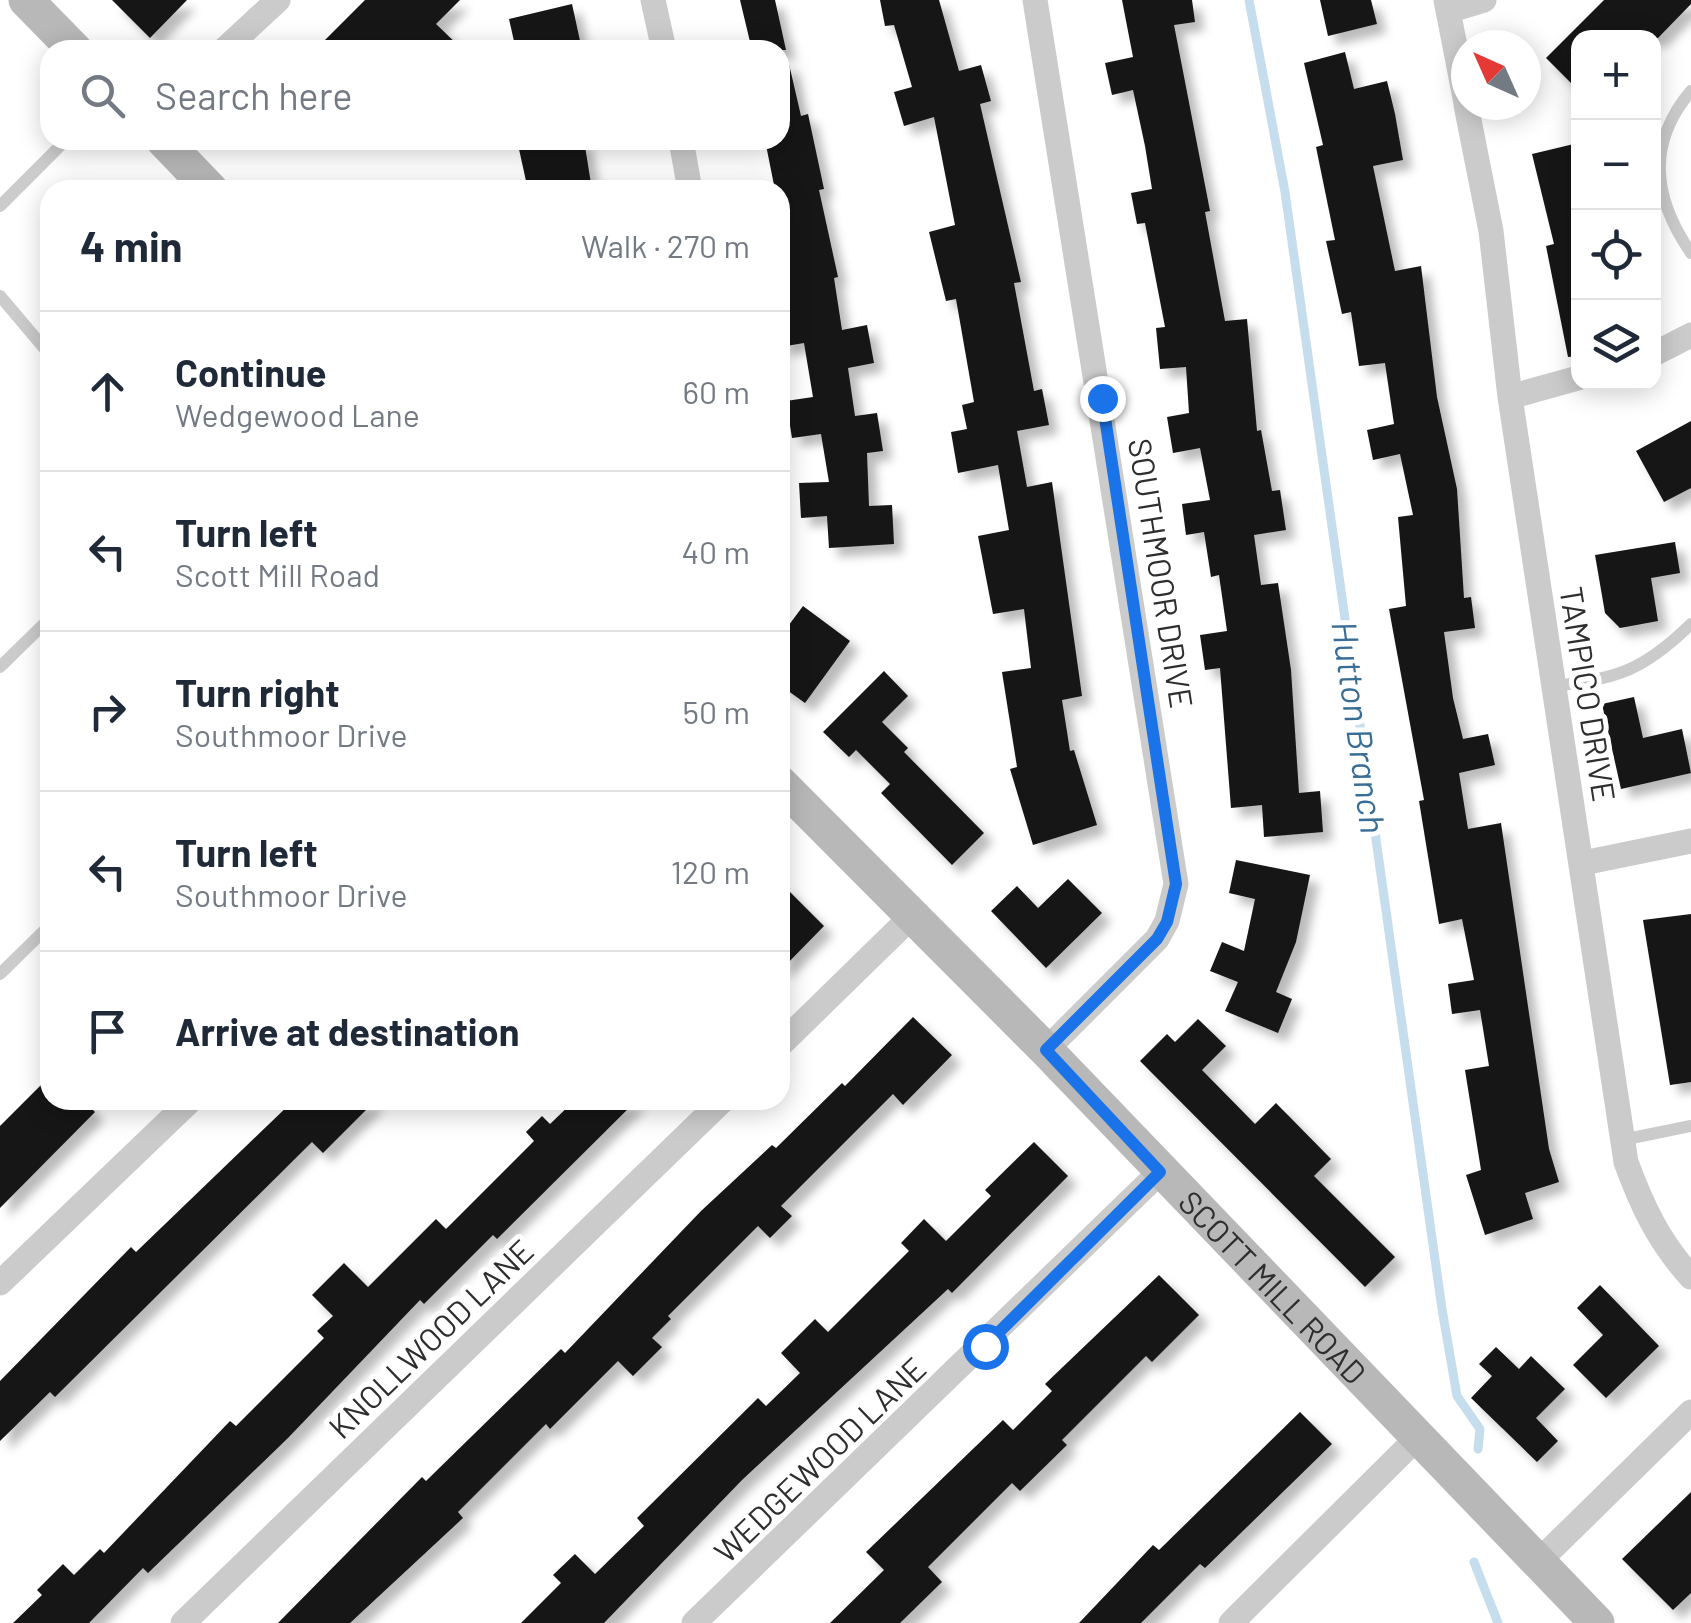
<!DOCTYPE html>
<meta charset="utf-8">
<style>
body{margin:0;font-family:Barlow,sans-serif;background:#f6f6f7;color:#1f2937}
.controls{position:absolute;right:30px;top:30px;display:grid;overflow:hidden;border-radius:20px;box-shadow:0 5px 25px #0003}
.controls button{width:90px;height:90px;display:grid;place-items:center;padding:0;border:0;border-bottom:2px solid #e0e1e3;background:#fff;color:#1f2937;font:50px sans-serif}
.compass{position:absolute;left:1451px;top:30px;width:90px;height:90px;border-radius:50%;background:#fff;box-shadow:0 5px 25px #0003;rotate:315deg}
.stop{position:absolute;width:30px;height:30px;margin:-22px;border:8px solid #1a73e8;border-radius:50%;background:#fff}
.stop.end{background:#1a73e8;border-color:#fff;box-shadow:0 2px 10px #0008}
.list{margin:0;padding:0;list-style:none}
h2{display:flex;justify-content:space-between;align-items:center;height:130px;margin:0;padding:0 40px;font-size:42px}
h2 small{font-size:32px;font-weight:400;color:#747a83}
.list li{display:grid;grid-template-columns:65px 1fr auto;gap:30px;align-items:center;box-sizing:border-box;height:160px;padding:0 40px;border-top:2px solid #e0e1e3}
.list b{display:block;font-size:38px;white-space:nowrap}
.list p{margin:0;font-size:32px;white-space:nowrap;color:#747a83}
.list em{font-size:32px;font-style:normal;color:#747a83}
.icon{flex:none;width:55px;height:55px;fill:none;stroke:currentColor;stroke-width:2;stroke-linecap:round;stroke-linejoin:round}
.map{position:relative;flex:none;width:1691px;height:1623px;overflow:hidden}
.search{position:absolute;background:#fff;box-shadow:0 5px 25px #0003;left:40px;top:40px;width:750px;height:110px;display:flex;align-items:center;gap:25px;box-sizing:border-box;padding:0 35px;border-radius:30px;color:#747a83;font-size:38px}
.panel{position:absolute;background:#fff;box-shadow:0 5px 25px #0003;left:40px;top:180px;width:750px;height:930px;border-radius:30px}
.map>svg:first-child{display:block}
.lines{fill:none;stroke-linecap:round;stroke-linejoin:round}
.stream{stroke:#c6ddee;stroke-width:9}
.building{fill:#151515;filter:url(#shadow)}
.lane{stroke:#cbcbcb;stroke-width:12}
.street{stroke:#cbcbcb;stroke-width:25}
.secondary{stroke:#b8b8b8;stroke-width:35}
.route{stroke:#1a73e8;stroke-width:12}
.labels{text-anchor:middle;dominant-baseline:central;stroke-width:10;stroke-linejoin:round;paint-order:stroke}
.street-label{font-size:32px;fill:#2e2e2e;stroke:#fff}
.water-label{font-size:35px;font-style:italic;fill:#386d95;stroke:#fff}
</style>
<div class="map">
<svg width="1691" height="1623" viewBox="0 0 1691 1623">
<defs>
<filter id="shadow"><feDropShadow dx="9" dy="9" stdDeviation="5" flood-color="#0004"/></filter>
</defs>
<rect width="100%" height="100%" fill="#fff"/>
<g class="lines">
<path class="stream" d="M1249 0 1285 192 1442 1309 1457 1396 1480 1429 1478 1449
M1474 1562 1498 1623"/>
</g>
<path class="building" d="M112 0H187L150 38Z
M365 0H460L436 24 463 50H315Z
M740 0H775L786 50H752Z
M880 0H939L959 71 981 65 991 101 980 104 1021 282 1014 283 1034 391 1042 389 1049 425 1017 431 1027 487 1052 482 1082 696 1062 700 1070 751 1074 750 1097 825 1033 845 1010 769 1017 767 1002 672 1031 668 1024 609 993 614 978 536 1009 530 998 465 958 473 951 432 967 429 962 405 974 402 956 299 946 301 929 232 955 225 934 117 904 126 894 92 912 87 894 25 885 26Z
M1122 0H1192L1195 22 1174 25 1210 211 1205 212 1225 321 1247 319 1257 431 1261 430 1272 491 1280 490 1286 530 1254 535 1261 585 1278 583 1291 670 1299 793 1320 791 1323 832 1264 837 1262 805 1231 808 1220 668 1205 670 1200 635 1227 631 1219 575 1211 577 1204 532 1186 535 1182 504 1210 500 1200 448 1173 453 1167 417 1189 413 1186 367 1160 369 1156 328 1165 327 1145 223 1137 224 1131 193 1152 189 1145 146 1133 90 1112 95 1105 63 1133 57Z
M1320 0H1371L1377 24 1328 36Z
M1604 0H1691V4L1658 38H1578V90L1546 58Z
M572 4 582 50H516L509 19Z
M1345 52 1354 89 1387 81 1395 114 1403 160 1373 166 1395 271 1421 266 1437 397 1457 489 1464 598 1471 597 1475 628 1444 632 1453 698 1463 739 1488 734 1495 765 1459 773 1468 829 1501 823 1549 1149 1559 1182 1525 1193 1533 1219 1485 1235 1466 1175 1481 1170 1465 1070 1489 1066 1480 1010 1452 1014 1448 984 1474 980 1462 919 1439 924 1419 801 1424 800 1389 609 1406 606 1398 517 1413 515 1400 454 1373 460 1367 430 1394 424 1385 363 1359 366 1351 312 1342 314 1326 241 1335 240 1316 147 1323 145 1304 63Z
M789 64 801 116 808 114 824 189 819 190 838 277 834 278 842 330 867 325 874 363 848 368 855 416 877 413 883 451 867 453 869 506 892 505 894 544 829 548 827 516 801 518 799 483 829 482 821 434 792 438 786 401 813 397 804 343 780 347V190H775L765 140H780V65Z
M517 140H584L592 190H528Z
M1578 143V356L1568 357 1546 246 1554 244 1532 154Z
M1691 421V488L1664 502 1636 451Z
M1675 542 1680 573 1651 578 1658 621 1620 628 1605 613 1595 555Z
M803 606 850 641 805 703 780 685V637Z
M884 671 908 696 882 722 908 748 904 752 984 833 952 865 881 793 890 784 856 750 849 757 823 732Z
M1634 697 1643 738 1682 729 1691 773 1621 789 1602 704Z
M1236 860 1310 875 1296 942 1276 992 1292 999 1278 1033 1225 1011 1238 982 1210 971 1222 942 1244 951 1255 899 1229 893Z
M1068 879 1102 913 1046 968 991 911 1017 886 1038 908Z
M780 882 824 926 780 971Z
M1691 914V1082L1670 1085 1643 920Z
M913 1017 952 1055 903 1105 893 1094 781 1206 792 1216 770 1238 758 1226 668 1316 671 1319 652 1338 662 1347 633 1376 618 1361 550 1429 546 1424 458 1512 463 1518 350 1623H278L422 1477 426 1481 561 1349 565 1353 701 1211 772 1145 776 1148 842 1083 845 1086Z
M1198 1019 1226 1046 1202 1070 1255 1124 1276 1103 1331 1159 1314 1176 1395 1257 1365 1287 1140 1061 1167 1034 1175 1042Z
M50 1076V1100H83L95 1112 0 1208V1126Z
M294 1100H376L323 1153 312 1142 55 1397 50 1392 0 1441V1381L131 1247 136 1252Z
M575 1100H637L497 1239 493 1235 424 1304 420 1300 288 1438 148 1573 143 1568 89 1623H13L42 1595 37 1590 63 1564 74 1575 100 1549 104 1553 230 1421 236 1426 324 1338 317 1331 333 1316 312 1295 344 1263 368 1287 436 1219 446 1229 534 1141 526 1132 542 1116 550 1124Z
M1034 1142 1068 1176 952 1293 948 1289 742 1480 604 1623H521L561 1583 553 1575 575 1554 595 1574 644 1526 637 1518 758 1398 766 1406 800 1373 781 1353 815 1319 828 1332 909 1251 901 1243 924 1219 946 1241 991 1196 985 1190Z
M1159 1275 1199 1315 1152 1362 1146 1356 1062 1440 1067 1445 1020 1491 1012 1483 928 1567 942 1582 900 1623H830L884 1570 866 1552 1003 1420 1013 1430 1052 1391 1045 1384Z
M1600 1285 1659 1346 1606 1398 1573 1365 1603 1335 1577 1308Z
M1496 1347 1519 1369 1531 1356 1565 1389 1536 1418 1558 1441 1537 1462 1471 1398 1492 1376 1479 1364Z
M1300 1412 1332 1444 1205 1568 1200 1564 1141 1623H1079L1153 1545 1159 1550Z
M1691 1492V1593L1673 1610 1622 1559Z"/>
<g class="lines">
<path class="lane" d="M1691 91C1646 144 1653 198 1691 253
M0 206 66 140
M0 296 50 355
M0 667 50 618
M1555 686C1619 678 1644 670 1691 624
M0 974 50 925
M1622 1140 1691 1126"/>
<path class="street" d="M653 0 664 50
M1035 0 1176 884 1167 921 1157 939 1046 1050
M1446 0 1466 103
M1448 11 1484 0
M224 50 278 0
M1466 105 1491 231 1510 397 1626 1162C1642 1206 1659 1242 1691 1277
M681 140 690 190
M1654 354 1691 335
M1510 397 1578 378
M1583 863 1691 841
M780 1045 910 918
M0 1283 191 1100
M1538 1562 1691 1412
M183 1623 723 1100
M694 1623 1160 1172
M1231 1623 1418 1437"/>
<g class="secondary">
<path d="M26 0 75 50"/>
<path d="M163 140 211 190"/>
<path id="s1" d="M780 783 1046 1050 1597 1623"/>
</g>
</g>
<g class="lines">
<path class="route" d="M985 1346 1160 1172 1046 1050 1157 939 1167 922 1176 884 1102 398"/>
</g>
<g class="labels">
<g class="street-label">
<text transform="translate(1162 573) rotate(81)">SOUTHMOOR DRIVE</text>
<text transform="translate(1589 694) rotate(81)">TAMPICO DRIVE</text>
<text stroke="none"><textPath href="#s1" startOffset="705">SCOTT MILL ROAD</textPath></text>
<text transform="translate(430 1338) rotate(-44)">KNOLLWOOD LANE</text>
<text transform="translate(819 1459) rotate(-44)">WEDGEWOOD LANE</text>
</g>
<g class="water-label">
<text transform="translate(1360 727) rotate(82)">Hutton Branch</text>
</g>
</g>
</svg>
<div class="controls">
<button>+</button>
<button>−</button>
<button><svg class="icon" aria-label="locate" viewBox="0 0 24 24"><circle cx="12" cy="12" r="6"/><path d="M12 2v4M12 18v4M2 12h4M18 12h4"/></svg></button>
<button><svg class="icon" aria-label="layers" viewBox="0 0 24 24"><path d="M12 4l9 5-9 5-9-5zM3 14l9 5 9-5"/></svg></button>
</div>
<svg class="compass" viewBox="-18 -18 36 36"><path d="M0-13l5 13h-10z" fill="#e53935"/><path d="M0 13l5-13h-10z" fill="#747a83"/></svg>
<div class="stop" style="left:985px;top:1346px"></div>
<div class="stop end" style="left:1102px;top:398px"></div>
<div class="search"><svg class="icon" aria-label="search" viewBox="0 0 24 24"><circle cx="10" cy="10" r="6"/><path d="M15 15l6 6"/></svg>Search here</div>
<section class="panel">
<h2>4 min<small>Walk · 270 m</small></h2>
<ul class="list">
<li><svg class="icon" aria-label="ahead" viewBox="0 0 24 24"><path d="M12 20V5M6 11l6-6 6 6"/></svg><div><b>Continue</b><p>Wedgewood Lane</p></div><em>60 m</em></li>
<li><svg class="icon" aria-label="left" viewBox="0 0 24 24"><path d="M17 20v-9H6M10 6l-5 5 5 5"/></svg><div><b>Turn left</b><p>Scott Mill Road</p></div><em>40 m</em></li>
<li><svg class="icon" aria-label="right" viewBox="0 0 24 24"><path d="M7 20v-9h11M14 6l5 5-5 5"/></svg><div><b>Turn right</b><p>Southmoor Drive</p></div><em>50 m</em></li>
<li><svg class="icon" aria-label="left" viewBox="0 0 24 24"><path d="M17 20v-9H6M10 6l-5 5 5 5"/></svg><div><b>Turn left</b><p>Southmoor Drive</p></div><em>120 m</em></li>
<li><svg class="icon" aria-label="arrive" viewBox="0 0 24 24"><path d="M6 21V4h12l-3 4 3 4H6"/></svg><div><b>Arrive at destination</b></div></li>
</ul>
</section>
</div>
